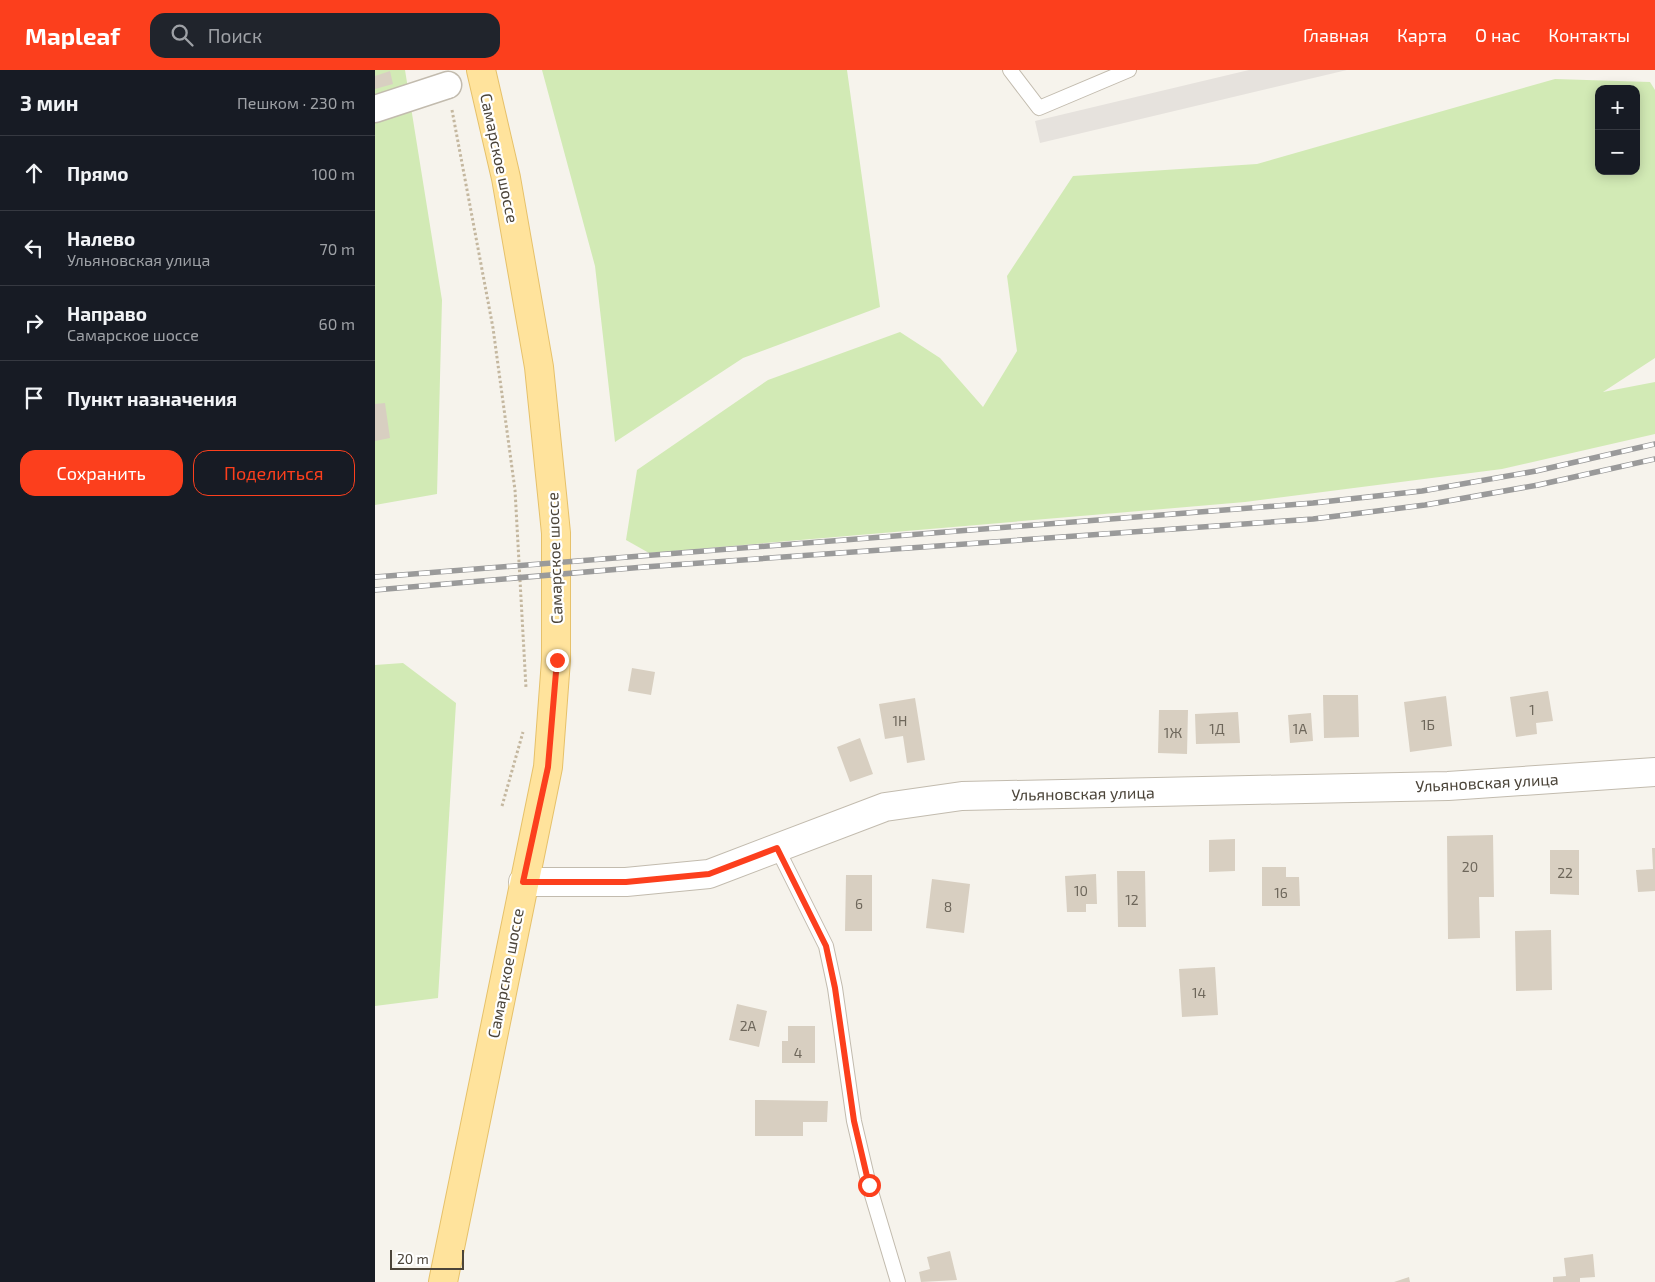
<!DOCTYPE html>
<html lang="ru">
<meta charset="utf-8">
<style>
body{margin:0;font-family:"Exo 2",sans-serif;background:#20242c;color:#f1f3f6}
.controls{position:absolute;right:15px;top:15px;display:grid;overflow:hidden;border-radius:10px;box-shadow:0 2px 12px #0003}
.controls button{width:45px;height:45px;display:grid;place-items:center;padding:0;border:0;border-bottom:1px solid #363941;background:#171b24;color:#f1f3f6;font:25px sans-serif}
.scale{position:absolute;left:15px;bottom:12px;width:74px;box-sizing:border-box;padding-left:5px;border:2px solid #4b4439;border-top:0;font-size:14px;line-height:18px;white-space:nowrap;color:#4b4439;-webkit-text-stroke:4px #fff;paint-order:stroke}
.stop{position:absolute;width:15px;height:15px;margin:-11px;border:4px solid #fc3f1d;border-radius:50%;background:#fff}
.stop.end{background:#fc3f1d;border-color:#fff;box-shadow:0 1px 5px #0008}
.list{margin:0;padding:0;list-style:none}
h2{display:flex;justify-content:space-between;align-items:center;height:65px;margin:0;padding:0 20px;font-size:21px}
h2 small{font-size:16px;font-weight:400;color:#9ea1a6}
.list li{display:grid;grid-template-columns:32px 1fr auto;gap:15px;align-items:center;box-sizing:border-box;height:75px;padding:0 20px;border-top:1px solid #363941}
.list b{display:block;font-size:19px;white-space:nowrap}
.list p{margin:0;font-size:16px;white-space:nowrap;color:#9ea1a6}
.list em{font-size:16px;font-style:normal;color:#9ea1a6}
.actions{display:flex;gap:10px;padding:15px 20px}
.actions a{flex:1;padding:11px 0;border:1px solid #fc3f1d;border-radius:15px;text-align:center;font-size:18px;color:#fc3f1d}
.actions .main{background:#fc3f1d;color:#fff}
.icon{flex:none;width:28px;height:28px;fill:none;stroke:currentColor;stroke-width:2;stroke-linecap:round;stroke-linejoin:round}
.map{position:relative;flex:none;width:1280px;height:1212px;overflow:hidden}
header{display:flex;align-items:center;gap:30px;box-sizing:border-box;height:70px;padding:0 25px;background:#fc3f1d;color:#fff}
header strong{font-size:24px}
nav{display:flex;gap:28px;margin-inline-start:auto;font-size:18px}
.search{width:350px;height:45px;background:#20242c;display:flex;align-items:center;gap:12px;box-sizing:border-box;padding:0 18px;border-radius:15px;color:#9ea1a6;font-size:19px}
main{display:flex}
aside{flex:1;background:#171b24}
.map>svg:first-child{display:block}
.industrial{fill:#e6e2dd}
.green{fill:#d2eab5;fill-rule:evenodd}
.building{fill:#d8cfc1}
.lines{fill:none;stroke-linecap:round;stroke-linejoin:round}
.service-casing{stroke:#c2bbae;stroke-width:16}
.minor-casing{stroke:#c2bbae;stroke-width:29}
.tertiary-casing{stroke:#c2bbae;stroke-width:30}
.primary-casing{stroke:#e6c16a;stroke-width:30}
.path{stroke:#c4b79f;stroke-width:3;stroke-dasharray:2.5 2.5;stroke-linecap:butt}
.service{stroke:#fff;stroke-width:14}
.minor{stroke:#fff;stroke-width:26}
.tertiary{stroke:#fff;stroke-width:28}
.primary{stroke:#ffe39c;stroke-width:28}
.rail-casing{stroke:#9a9a9a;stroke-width:5.5}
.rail{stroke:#fff;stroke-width:4;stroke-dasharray:11;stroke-linecap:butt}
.route{stroke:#fc3f1d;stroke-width:6}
.labels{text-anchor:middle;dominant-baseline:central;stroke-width:4.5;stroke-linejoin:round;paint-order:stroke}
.number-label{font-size:14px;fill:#6e675b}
.street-label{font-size:16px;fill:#4b4439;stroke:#fff}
</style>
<header>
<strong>Mapleaf</strong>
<div class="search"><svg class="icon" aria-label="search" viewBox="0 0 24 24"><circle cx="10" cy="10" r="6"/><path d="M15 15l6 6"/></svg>Поиск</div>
<nav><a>Главная</a><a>Карта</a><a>О нас</a><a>Контакты</a></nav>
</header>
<main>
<aside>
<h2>3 мин<small>Пешком · 230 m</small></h2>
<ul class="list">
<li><svg class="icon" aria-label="ahead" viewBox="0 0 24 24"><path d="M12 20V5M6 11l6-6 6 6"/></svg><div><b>Прямо</b></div><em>100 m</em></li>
<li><svg class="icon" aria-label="left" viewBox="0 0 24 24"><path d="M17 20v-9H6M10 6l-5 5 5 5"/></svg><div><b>Налево</b><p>Ульяновская улица</p></div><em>70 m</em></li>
<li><svg class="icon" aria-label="right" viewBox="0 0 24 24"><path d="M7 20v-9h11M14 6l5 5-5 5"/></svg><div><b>Направо</b><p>Самарское шоссе</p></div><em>60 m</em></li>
<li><svg class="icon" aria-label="arrive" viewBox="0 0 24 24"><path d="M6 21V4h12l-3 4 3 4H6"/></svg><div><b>Пункт назначения</b></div></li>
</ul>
<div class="actions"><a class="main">Сохранить</a><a>Поделиться</a></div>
</aside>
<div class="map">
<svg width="1280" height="1212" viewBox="0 0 1280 1212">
<rect width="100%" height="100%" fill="#f6f3ec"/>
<path class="industrial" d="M874 0H972L665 73 660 51Z"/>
<path class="green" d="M0 0H30L67 230 62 424 0 435Z
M167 0H472L505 237 368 288 240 372 220 196Z
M1180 9 1275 12 1280 20V288L1228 322 1280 312V364L1127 399 870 432 274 483 251 470 262 400 393 310 525 262 565 288 608 337 642 281 632 206 698 106 882 94ZM1224 19H1261V101H1224Z
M28 593 81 633 63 928 0 936V595Z"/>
<path class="building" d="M15 1 18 14 0 19V6Z
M10 333 15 368 0 371V334Z
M257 598 280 602 276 625 253 621Z
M1173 621 1178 651 1161 653 1162 664 1141 667 1135 627Z
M948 625H983L984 667 949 668Z
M1071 626 1077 676 1035 682 1029 632Z
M540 628 550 690 532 693 528 666 510 669 504 634Z
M784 640H813L812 684 783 683Z
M863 642 865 673 821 674 820 644Z
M936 643 938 671 915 673 913 645Z
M485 668 498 704 475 712 462 677Z
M1118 765 1119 827H1104L1105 868 1073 869 1072 766Z
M860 769V801L834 802V770Z
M1277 778H1280V821L1263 822 1261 800 1278 799Z
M1175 780H1204V825L1175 824Z
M887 797H911V807H924L925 836H887Z
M742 801H770L771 857H743Z
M721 804 722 834H711V842H692L690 806Z
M471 805H497V861H470Z
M557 809 595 814 589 863 551 858Z
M1176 860 1177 920 1141 921 1140 861Z
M840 897 843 945 807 947 804 899Z
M362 934 392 941 384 977 354 970Z
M413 956H440V993H407V971H413Z
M380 1030 453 1031 452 1052H428V1066H380Z
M575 1181 582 1210 546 1212 544 1202 555 1199 552 1187Z
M1218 1184 1220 1207 1205 1208V1212H1178V1207L1191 1206 1189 1188Z
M1034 1207 1035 1212H1019Z"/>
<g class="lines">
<defs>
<path id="service" d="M635 0 664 38 754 0
M402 778 451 876 460 918 479 1051 494 1115 523 1212"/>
<path id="minor" d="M0 39 73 15"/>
<path id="tertiary" d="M148 812H251L334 804 510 737 587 726 1073 716 1280 702"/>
<path id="primary" d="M68 1212 173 697 181 590V463L164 297 131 108 106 0"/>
</defs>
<use href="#service" class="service-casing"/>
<use href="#minor" class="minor-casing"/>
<use href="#tertiary" class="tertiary-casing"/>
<use href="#primary" class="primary-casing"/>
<path class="path" d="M77 40 118 258 140 420 151 618
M127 736 148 662"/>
<use href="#service" class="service"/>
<use href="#minor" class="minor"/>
<use href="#tertiary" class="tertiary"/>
<use href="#primary" class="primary"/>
<defs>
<path id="rail" d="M0 507 938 433 1047 421 1161 401 1280 374
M0 520 269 497 938 449 1050 435 1163 415 1280 389"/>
</defs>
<use href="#rail" class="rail-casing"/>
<use href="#rail" class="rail"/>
</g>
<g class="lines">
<path class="route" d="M182 590 173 697 148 812H251L334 804 402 778 451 876 460 918 479 1051 494 1115"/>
</g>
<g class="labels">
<g class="number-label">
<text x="1157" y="639">1</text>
<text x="525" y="650">1Н</text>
<text x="1053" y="654">1Б</text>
<text x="842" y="658">1Д</text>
<text x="925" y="658">1А</text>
<text x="798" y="662">1Ж</text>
<text x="1095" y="796">20</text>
<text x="1190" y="802">22</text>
<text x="706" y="820">10</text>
<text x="906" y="822">16</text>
<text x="757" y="829">12</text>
<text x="484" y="833">6</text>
<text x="573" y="836">8</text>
<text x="824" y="922">14</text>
<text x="373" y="955">2А</text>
<text x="423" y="982">4</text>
</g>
<g class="street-label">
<text transform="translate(125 88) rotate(78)">Самарское шоссе</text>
<text transform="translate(179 488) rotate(-92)">Самарское шоссе</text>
<text transform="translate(1112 712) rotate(-3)">Ульяновская улица</text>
<text transform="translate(708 723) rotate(-1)">Ульяновская улица</text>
<text transform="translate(130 903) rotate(-79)">Самарское шоссе</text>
</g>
</g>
</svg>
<div class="controls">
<button>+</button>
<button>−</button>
</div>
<div class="scale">20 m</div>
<div class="stop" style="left:494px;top:1115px"></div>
<div class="stop end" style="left:182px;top:590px"></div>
</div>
</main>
